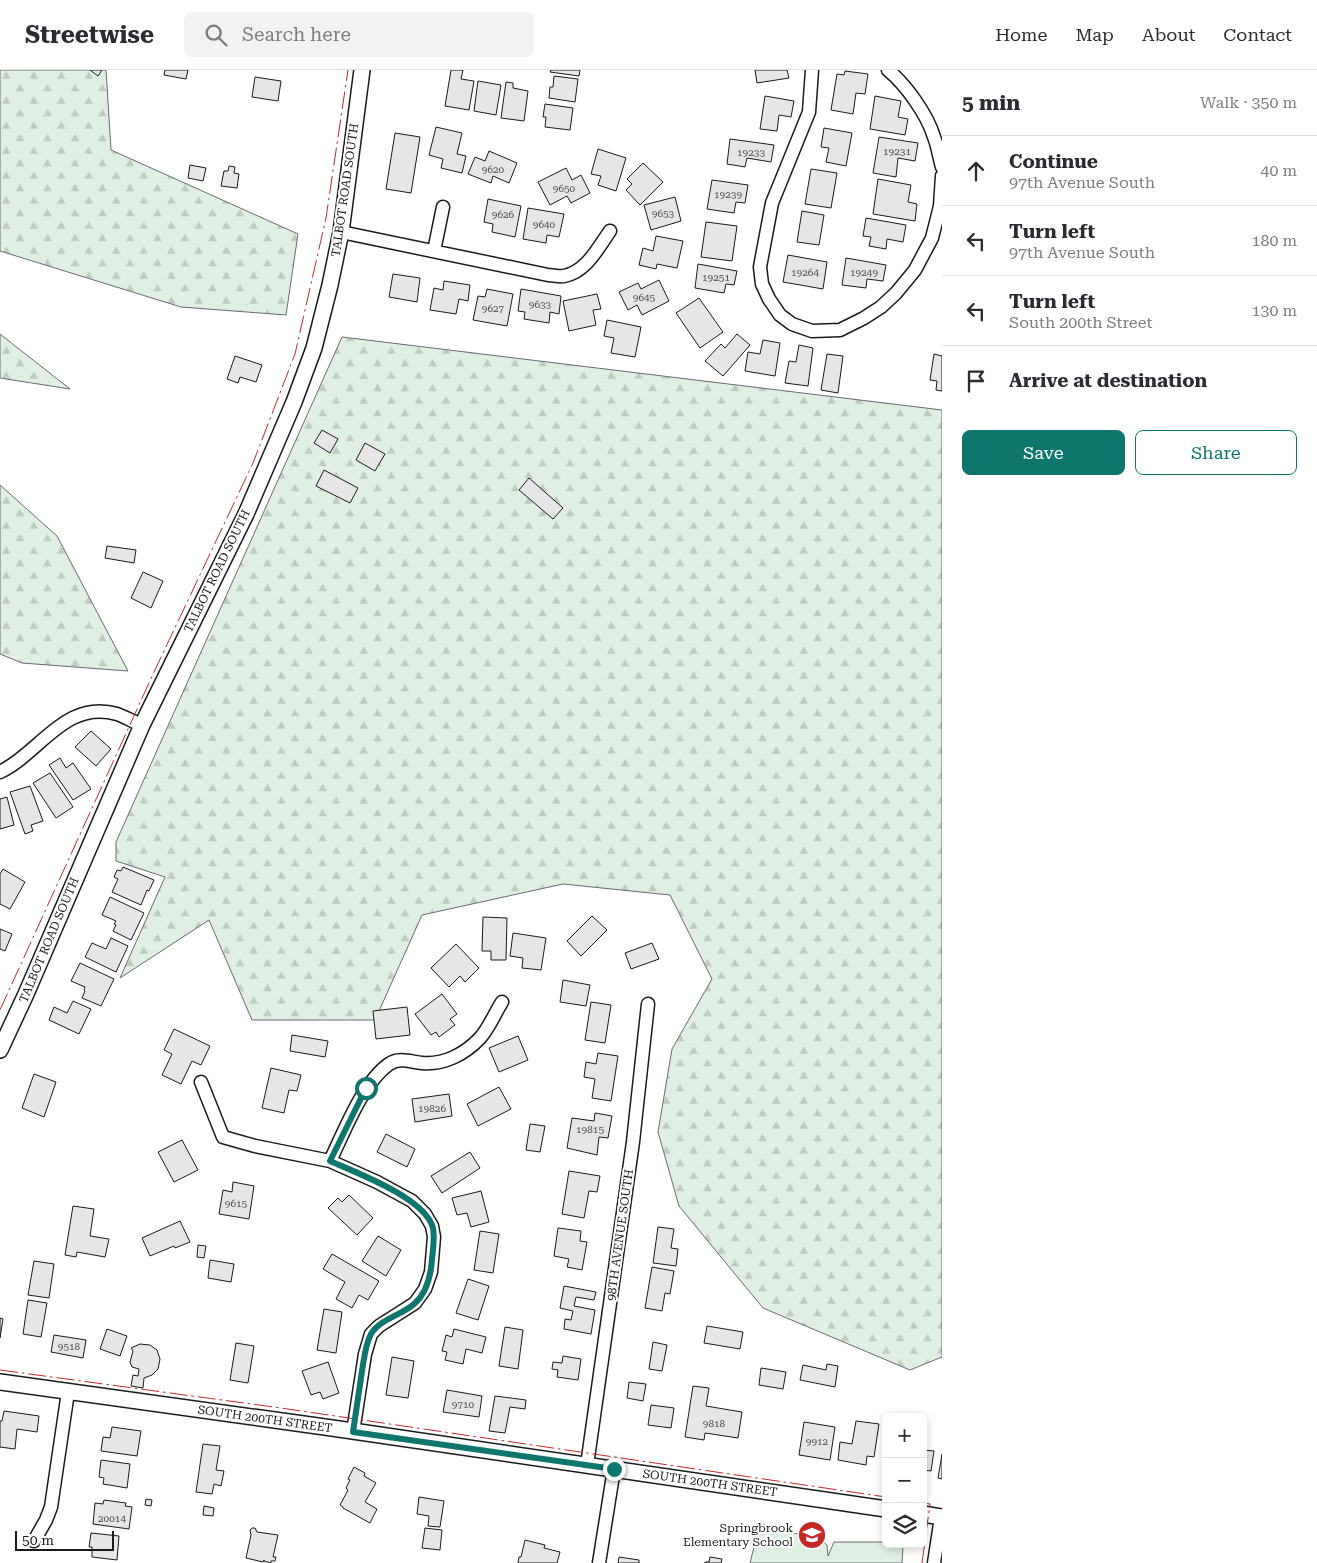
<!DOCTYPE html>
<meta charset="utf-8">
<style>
body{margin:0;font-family:"Roboto Serif",serif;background:#f2f2f3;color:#2b2b33}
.controls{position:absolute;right:15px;bottom:15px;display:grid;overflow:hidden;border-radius:8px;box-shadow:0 2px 8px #0003}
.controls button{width:45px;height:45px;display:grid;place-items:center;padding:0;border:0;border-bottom:1px solid #e1e1e2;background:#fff;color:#2b2b33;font:25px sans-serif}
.scale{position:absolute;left:15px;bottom:12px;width:99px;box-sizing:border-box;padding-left:5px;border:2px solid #1a1a1a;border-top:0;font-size:14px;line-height:18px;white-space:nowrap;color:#1a1a1a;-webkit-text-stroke:4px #fff;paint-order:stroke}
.stop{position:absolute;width:15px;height:15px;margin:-11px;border:4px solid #0f766e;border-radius:50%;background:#fff}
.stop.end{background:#0f766e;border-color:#fff;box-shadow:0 1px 5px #0008}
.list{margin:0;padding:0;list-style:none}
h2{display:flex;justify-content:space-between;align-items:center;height:65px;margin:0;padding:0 20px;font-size:21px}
h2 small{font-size:16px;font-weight:400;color:#7c7c81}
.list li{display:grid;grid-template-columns:32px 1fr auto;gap:15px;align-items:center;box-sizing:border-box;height:70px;padding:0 20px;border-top:1px solid #e1e1e2}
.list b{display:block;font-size:19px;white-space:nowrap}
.list p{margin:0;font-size:16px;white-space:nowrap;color:#7c7c81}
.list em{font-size:16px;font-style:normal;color:#7c7c81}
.actions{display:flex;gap:10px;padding:15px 20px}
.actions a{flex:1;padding:11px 0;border:1px solid #0f766e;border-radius:8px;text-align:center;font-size:18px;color:#0f766e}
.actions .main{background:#0f766e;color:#fff}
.icon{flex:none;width:28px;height:28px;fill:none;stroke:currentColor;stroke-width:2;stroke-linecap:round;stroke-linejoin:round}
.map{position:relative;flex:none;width:942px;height:1493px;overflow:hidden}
header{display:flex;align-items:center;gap:30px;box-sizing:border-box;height:70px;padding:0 25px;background:#fff;border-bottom:1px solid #e1e1e2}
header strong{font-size:24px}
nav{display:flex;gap:28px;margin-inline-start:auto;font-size:18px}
.search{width:350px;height:45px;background:#f2f2f3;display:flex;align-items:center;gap:12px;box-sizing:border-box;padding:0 18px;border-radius:8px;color:#7c7c81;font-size:19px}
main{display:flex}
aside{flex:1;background:#fff}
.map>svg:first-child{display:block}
.grass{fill:#e0efe3;stroke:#6a6a6a}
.forest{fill:url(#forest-firs);stroke:#6a6a6a}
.building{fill:#e6e6e6;stroke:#1a1a1a}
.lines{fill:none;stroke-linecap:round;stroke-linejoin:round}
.minor-casing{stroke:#1a1a1a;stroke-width:15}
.tertiary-casing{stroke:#1a1a1a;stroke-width:18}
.minor{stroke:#fff;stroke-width:12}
.tertiary{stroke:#fff;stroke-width:15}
.power{stroke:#c62828;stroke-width:1;stroke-dasharray:18 4 2.5 4;stroke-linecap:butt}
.route{stroke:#0f766e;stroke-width:6}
.labels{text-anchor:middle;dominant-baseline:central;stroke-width:4;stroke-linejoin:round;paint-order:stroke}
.number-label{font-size:10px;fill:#4d4d4d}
.street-label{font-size:12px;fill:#1a1a1a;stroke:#fff}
.poi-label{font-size:12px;fill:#1a1a1a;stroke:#fff;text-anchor:end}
</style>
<header>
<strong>Streetwise</strong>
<div class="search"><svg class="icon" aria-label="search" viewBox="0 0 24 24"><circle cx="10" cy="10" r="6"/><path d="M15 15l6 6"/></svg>Search here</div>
<nav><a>Home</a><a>Map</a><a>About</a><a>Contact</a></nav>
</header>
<main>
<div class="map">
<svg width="942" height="1493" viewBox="0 0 942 1493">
<defs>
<pattern id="forest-firs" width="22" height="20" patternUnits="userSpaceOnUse" patternTransform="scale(1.25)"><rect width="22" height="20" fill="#e0efe3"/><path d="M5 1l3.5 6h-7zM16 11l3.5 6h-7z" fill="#c0ccc2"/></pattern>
</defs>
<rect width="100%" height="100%" fill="#fff"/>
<path class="grass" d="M763 1454 822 1471 827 1475 828 1486 834 1472H886V1474H901L903 1476 902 1493H750L759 1457Z"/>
<path class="forest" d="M0 0H106L111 80 298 164 286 245 181 237 0 181Z
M0 264 70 319 0 308Z
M342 267 942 340V1287L910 1300 763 1238 679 1136 658 1062 672 979 712 909 670 825 563 814 422 845 375 950H252L209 850 120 908 165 807 116 791V772Z
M0 415 57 466 128 601 22 593 0 584Z"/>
<path class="building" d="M90 0H102L98 6Z
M165 0H188L186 9 164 5Z
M451 0H463L461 9 474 11 469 40 445 36Z
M551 0H580L579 6 550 2Z
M755 0H787L789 8 757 13Z
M845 1 868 4 865 24 856 23 853 44 831 40 837 4 844 5Z
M554 6 578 9 575 32 549 28 550 17H553Z
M255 7 281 11 278 31 252 27Z
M478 11 501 15 496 45 474 41Z
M506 12 513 13V18L528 21 524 51 501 48Z
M765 26 794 31 791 47 779 45 777 61 760 59Z
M875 26 901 31 898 47 908 49 905 65 870 59Z
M545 34 573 38 570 60 545 57 546 47H543Z
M436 57 462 63 457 84 466 86 462 103 441 98 443 89 429 85Z
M824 58 852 63 846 96 826 92 829 78 821 77Z
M395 63 420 67 411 123 386 119Z
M879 67 918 73 915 91 898 88 896 107 873 103Z
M730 69 774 75 771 92 747 88 745 97 727 94Z
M598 79 626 88 616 121 598 115 601 106 591 104Z
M489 81 517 93 509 113 493 106 491 113 468 104 475 87 485 91Z
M643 93 663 112 640 135 626 120 632 114 627 109Z
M190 95 206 98 203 111 188 108Z
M229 96 235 97 234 103 239 104 237 118 221 116 224 101H228Z
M566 98 572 110 581 105 590 123 571 133 567 126 550 135 538 112Z
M811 99 837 103 831 138 805 134Z
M878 109 911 115 908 132 917 134 915 151 873 144Z
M712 110 748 115 745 133 736 132 734 143 707 139Z
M675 127 681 151 651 160 644 135Z
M488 129 521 136 515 167 492 162 493 154 484 152Z
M528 138 564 144 559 167 547 165 546 173 523 169Z
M802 141 824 145 819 175 797 172Z
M866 148 906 155 903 172 887 169 886 179 869 176 871 167 863 166Z
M706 152 737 156 732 191 701 187Z
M656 166 683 171 677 198 657 194 656 199 639 195 643 178 653 181Z
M788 185 827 192 823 219 783 212Z
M846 188 886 195 883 211 867 209 866 218 842 215Z
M698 194 737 201 734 215 726 214 724 223 695 218Z
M393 204 420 208 417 232 389 227Z
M659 210 669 231 642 245 637 235 628 240 619 222 638 213 641 219Z
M444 211 470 215 468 231 459 229 456 244 430 240 434 218 443 220Z
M487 219 513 224 507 256 473 250 478 226 485 227Z
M521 219 561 226 559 244 550 242 549 253 524 249 525 242 518 241Z
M597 224 601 239 593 240 596 255 569 261 563 231Z
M699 228 723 262 700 278 676 243Z
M607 250 641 257 635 287 611 283 614 268 604 266Z
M737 264 750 275 723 306 705 291 721 274 725 278Z
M763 270 780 273 775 306 745 301 748 282 760 284Z
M799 275 813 278 808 316 785 313 789 291 796 292Z
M827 284 843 286 838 323 821 320Z
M934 284 942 286V321L936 320 937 311 930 310Z
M235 286 262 295 256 312 240 307 238 313 227 309Z
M322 360 338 369 330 383 314 373Z
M365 373 385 384 375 401 356 390Z
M324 400 358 418 350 433 316 416Z
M529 408 563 438 553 449 519 420Z
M107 476 136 480 134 493 105 488Z
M143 502 163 511 151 538 131 528Z
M91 661 111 679 96 696 75 677Z
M60 688 66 698 73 693 91 719 73 730 49 695Z
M50 703 73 737 56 748 33 713Z
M30 716 43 751 31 755 33 761 25 764 10 722Z
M7 727 14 755 0 759V729Z
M123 797 154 810 149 821 147 820 141 835 112 822 118 809 114 807 117 800 121 801Z
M3 799 25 812 10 839 0 834V804Z
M110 827 144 843 131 870 113 861 116 855 114 854 116 851 102 845Z
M592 846 607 860 581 886 567 871Z
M483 847 507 848 506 890H491V881H482Z
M0 859 12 864 5 881 0 879Z
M513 863 546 868 541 900 522 898 523 888 510 886Z
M111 868 128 876 116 902 85 887 92 873 106 879Z
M652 873 659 889 631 899 625 883Z
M456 874 479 898 465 912 460 906 449 917 431 898Z
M80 893 114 909 101 936 82 928 85 921 84 920 85 917 71 911Z
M563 910 590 915 586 936 560 932Z
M442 924 457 944 450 949 455 955 439 967 436 962 431 965 415 944Z
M73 931 91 939 79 964 49 950 54 937 67 943Z
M591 932 611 935 605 973 585 970Z
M407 937 410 965 376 969 373 941Z
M174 959 210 976 201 995 192 991 181 1014 162 1005 172 984 164 980Z
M292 965 328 971 325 987 290 981Z
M518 966 528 990 499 1002 489 978Z
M598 983 618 986 611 1031 592 1028 595 1009 584 1007 586 992 596 994Z
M271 998 301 1005 297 1021 289 1020 284 1043 262 1038Z
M34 1004 56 1012 44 1047 22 1038Z
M499 1017 511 1039 478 1056 467 1034Z
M449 1024 452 1046 415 1052 412 1029Z
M595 1043 612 1046 608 1068 599 1067 597 1085 567 1078 572 1048 594 1051Z
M530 1054 545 1056 540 1082 526 1080Z
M386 1064 415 1079 407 1097 377 1082Z
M182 1070 198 1100 174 1112 158 1082Z
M470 1082 480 1098 442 1123 431 1106Z
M569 1101 600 1106 597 1122 589 1121 584 1148 562 1144Z
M233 1112 254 1116 249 1149 219 1144 223 1120 232 1122Z
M481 1121 489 1152 471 1157 467 1143 457 1145 452 1128Z
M349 1125 373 1148 357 1165 328 1138 338 1128 342 1132Z
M73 1136 94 1139 90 1166 109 1169 105 1187 77 1182 76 1187 65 1185Z
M180 1151 190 1172 175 1178 174 1176 150 1186 142 1168Z
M658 1157 674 1159 671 1178 678 1179 676 1196 653 1193Z
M558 1158 581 1161 580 1171 587 1172 582 1200 567 1197 569 1189 554 1186Z
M480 1161 499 1164 493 1203 474 1200Z
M378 1166 401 1180 386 1206 362 1191Z
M198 1175 206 1176 204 1188 197 1187Z
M332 1184 379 1211 368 1230 359 1225 352 1238 336 1229 345 1212 323 1199Z
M210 1190 234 1194 231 1212 208 1208Z
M34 1191 54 1194 49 1228 28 1225Z
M652 1197 674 1201 670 1224 665 1223 662 1241 645 1238Z
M468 1209 489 1216 478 1250 456 1243Z
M564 1216 596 1222 594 1230 576 1227 574 1236 595 1240 591 1264 564 1259 565 1249 571 1250 573 1241 560 1238Z
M28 1230 47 1233 41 1267 23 1264Z
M324 1239 342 1242 336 1283 317 1280Z
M0 1248 3 1249 0 1268Z
M707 1256 743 1262 740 1279 704 1273Z
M505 1257 523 1260 518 1299 499 1296Z
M107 1259 127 1266 120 1286 100 1279Z
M454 1259 486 1267 482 1283 466 1279 463 1294 445 1290 447 1282 442 1281 446 1265 452 1267Z
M54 1265 86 1270 83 1288 51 1282Z
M653 1272 667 1275 662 1301 649 1299Z
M236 1273 254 1276 248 1313 230 1310Z
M140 1274 150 1275 157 1280 160 1289 158 1299 152 1305 144 1308 143 1318 131 1316 133 1305 138 1306 139 1299 132 1297 130 1292 133 1281 131 1278Z
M563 1286 581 1289 578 1310 557 1307 558 1300 552 1299 553 1292 562 1293Z
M392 1287 414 1291 408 1328 386 1325Z
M328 1292 339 1323 323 1329 320 1322 311 1325 302 1301Z
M827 1294 838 1296 835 1317 800 1310 803 1295 826 1300Z
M761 1298 786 1302 783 1319 759 1315Z
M629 1312 646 1314 643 1331 627 1328Z
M693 1316 709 1318 706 1336 742 1342 738 1368 705 1363 704 1370 685 1367Z
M447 1320 482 1326 479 1347 443 1342Z
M495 1326 526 1330 525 1339 510 1337 505 1363 489 1361Z
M651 1335 674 1338 671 1358 648 1355Z
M4 1341 39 1346 37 1362 17 1359 15 1379 0 1377V1351H2Z
M856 1351 879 1354 874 1387 867 1386 866 1395 838 1390 840 1372 852 1374Z
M804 1352 835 1357 830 1390 799 1385Z
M112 1357 141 1361 137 1386 101 1381 103 1367 110 1368Z
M203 1374 220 1376 216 1400 224 1401 221 1416 214 1414 212 1424 196 1422Z
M923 1380 934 1381 931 1401 923 1400Z
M942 1384V1409L938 1408Z
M101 1390 130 1394 127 1418 103 1414 104 1408 99 1407Z
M354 1397 365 1403 364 1406 376 1413 365 1432 377 1439 370 1453 343 1438V1437L340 1435 348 1420 346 1418 350 1410 348 1409Z
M419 1427 444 1431 440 1457 428 1456 429 1446 417 1444Z
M146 1429 152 1430 151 1436 145 1435Z
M104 1430 126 1433 125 1436 132 1437 129 1459 93 1454 95 1433 103 1434Z
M204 1436 214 1438 213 1446 203 1445Z
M252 1458H255L257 1462 278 1465 273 1487H276L275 1491H271V1493L264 1491V1490L263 1492 246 1488 251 1465 250 1460Z
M425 1458 442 1460 440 1480 422 1478Z
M91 1463 119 1466 117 1490 92 1487V1477H89Z
M525 1470 545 1475 544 1478 560 1482 557 1493H518L519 1487H521Z
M619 1487 639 1490V1493H618Z
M710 1487 722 1489 721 1493H705V1492H709Z"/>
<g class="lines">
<defs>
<path id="minor" d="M812 0 809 42 772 133 760 197 762 214 769 229 780 245 792 254 812 261 840 260 864 248 881 237 896 223 915 200 932 168 940 136 942 106
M888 0C906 15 927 44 934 67 938 77 939 87 942 97
M341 162 548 205C553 205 559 207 564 206 586 202 598 178 610 161
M434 181 443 137
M0 702C40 683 65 629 117 644 125 647 134 652 142 655
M201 1012 223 1067 255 1076 330 1091 377 1112 412 1131 425 1144 432 1156 434 1167 431 1202 425 1219 415 1233 379 1256 371 1264 365 1284 353 1362
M330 1091C344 1062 363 1012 389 994 399 987 411 992 422 993 444 995 465 984 480 968 489 958 495 943 502 932
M587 1395 633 1072 648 934
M34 1471 46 1450 51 1437 68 1322
M599 1493 614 1399
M934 1493 941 1447"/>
<path id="tertiary" d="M0 980 26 924 142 655 246 444 294 332 314 278 330 215 341 162 362 0
M0 1312 332 1358 886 1439
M923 1444 942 1447"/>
</defs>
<use href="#minor" class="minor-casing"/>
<use href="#tertiary" class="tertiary-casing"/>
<use href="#minor" class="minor"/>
<use href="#tertiary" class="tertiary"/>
<path class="power" d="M0 940 154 602 253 393 295 284 326 148 348 0
M0 1300 281 1338 886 1427
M922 1493 930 1434 923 1433"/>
</g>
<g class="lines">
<path class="route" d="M366 1018 330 1091C357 1103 425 1128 433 1158 435 1168 433 1179 432 1189 431 1204 427 1223 414 1234 402 1245 380 1249 371 1264 365 1275 364 1290 362 1301 359 1321 356 1342 353 1362L614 1399"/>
</g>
<defs>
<symbol id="school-disc" viewBox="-11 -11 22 22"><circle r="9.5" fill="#c62828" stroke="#fff"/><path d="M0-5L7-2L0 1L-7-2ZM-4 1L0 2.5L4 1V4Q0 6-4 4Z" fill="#fff"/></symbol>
</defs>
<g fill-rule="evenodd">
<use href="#school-disc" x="796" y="1449" width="32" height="32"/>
</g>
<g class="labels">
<g class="number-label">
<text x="897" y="81">19231</text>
<text x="751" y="82">19233</text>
<text x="493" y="99">9620</text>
<text x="564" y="118">9650</text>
<text x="728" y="124">19239</text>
<text x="663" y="143">9653</text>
<text x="503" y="144">9626</text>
<text x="544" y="154">9640</text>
<text x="805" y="202">19264</text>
<text x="864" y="202">19249</text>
<text x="716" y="207">19251</text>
<text x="644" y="227">9645</text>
<text x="540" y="234">9633</text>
<text x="493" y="238">9627</text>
<text x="432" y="1038">19826</text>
<text x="590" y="1059">19815</text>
<text x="236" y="1133">9615</text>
<text x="69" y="1276">9518</text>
<text x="463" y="1334">9710</text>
<text x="714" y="1353">9818</text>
<text x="817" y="1371">9912</text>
<text x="112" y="1448">20014</text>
</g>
<g class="street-label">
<text transform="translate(345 120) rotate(-82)">TALBOT ROAD SOUTH</text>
<text transform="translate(217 501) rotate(-64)">TALBOT ROAD SOUTH</text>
<text transform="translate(49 870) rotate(-67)">TALBOT ROAD SOUTH</text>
<text transform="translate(620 1165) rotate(-82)">98TH AVENUE SOUTH</text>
<text transform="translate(265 1349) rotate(8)">SOUTH 200TH STREET</text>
<text transform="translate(710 1413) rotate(8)">SOUTH 200TH STREET</text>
</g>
<g class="poi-label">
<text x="793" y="1458">Springbrook<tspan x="793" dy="14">Elementary School</tspan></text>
</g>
</g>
</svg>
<div class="controls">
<button>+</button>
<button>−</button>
<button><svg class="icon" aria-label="layers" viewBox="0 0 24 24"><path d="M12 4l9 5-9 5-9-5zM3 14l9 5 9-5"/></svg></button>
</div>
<div class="scale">50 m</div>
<div class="stop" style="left:366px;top:1018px"></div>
<div class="stop end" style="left:614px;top:1399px"></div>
</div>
<aside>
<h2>5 min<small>Walk · 350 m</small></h2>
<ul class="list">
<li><svg class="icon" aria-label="ahead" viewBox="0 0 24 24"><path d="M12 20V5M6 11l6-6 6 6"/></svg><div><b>Continue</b><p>97th Avenue South</p></div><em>40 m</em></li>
<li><svg class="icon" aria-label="left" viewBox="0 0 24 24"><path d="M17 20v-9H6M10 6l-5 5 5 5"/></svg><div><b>Turn left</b><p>97th Avenue South</p></div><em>180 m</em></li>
<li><svg class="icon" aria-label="left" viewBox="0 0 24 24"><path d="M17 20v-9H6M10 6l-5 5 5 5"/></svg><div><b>Turn left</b><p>South 200th Street</p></div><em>130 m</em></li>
<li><svg class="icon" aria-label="arrive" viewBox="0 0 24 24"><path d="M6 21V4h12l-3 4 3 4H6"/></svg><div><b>Arrive at destination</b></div></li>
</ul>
<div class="actions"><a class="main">Save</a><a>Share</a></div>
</aside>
</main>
